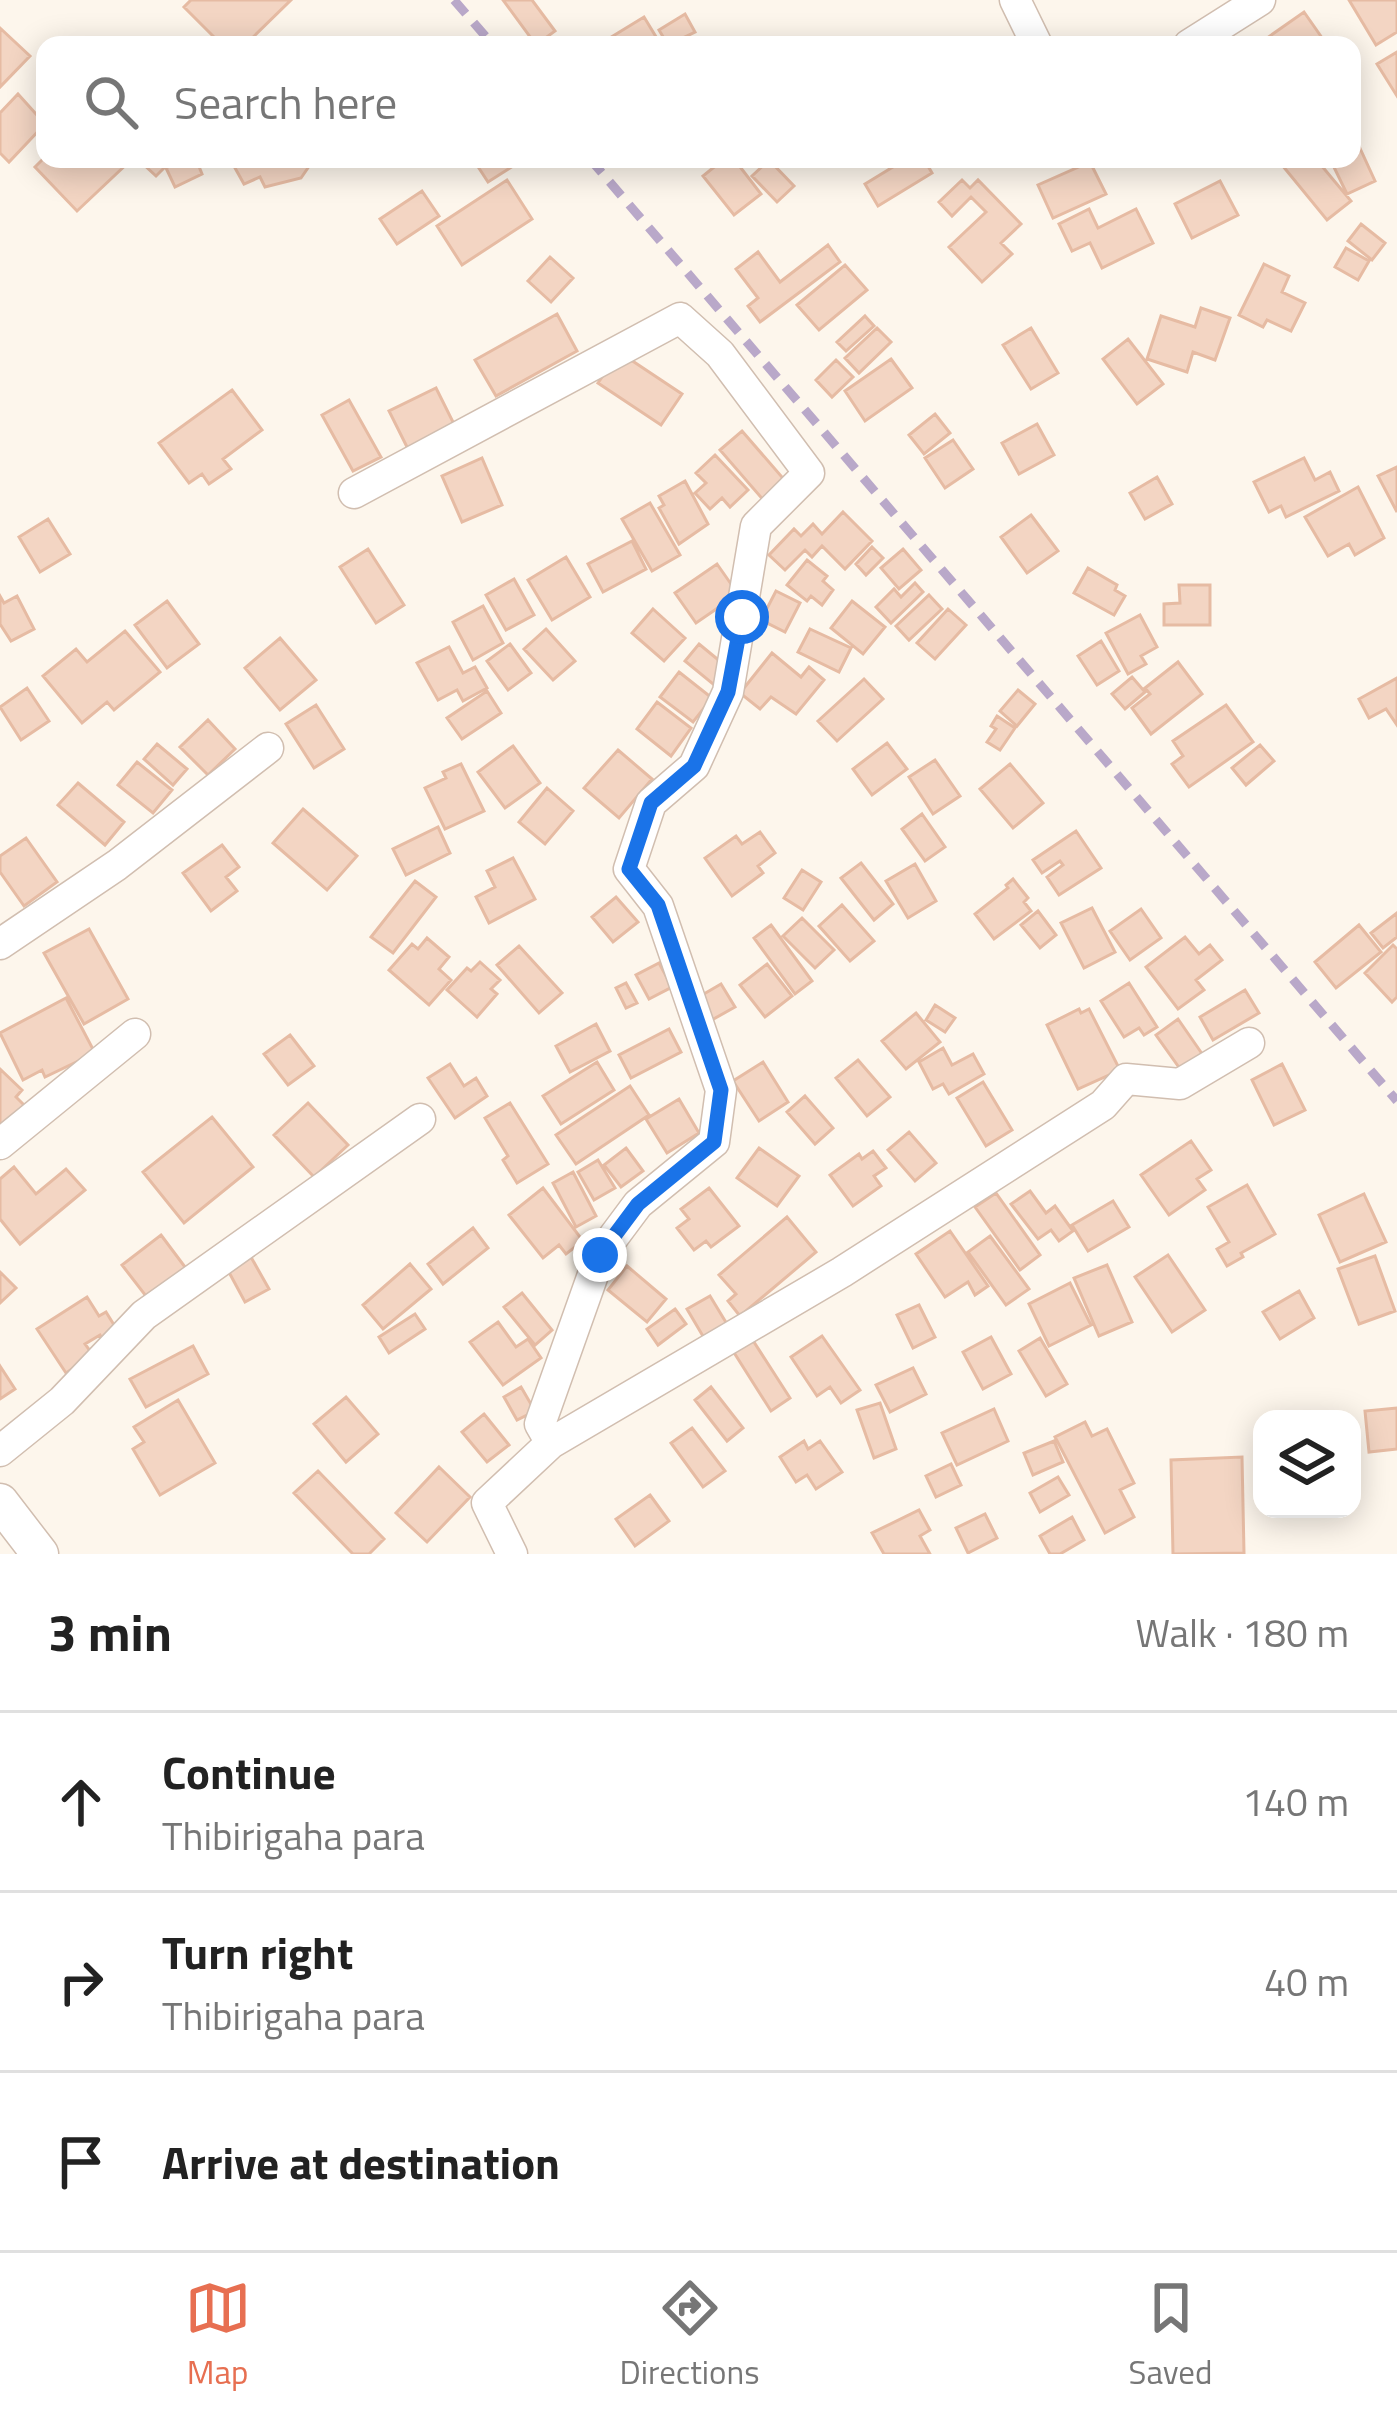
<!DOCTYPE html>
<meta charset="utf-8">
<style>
body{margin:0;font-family:"Titillium Web",sans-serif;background:#f6f6f6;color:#222}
.controls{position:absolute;right:36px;bottom:36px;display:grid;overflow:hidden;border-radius:24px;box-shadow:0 6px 30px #0003}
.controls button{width:108px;height:108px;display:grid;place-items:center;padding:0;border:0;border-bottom:3px solid #e0e0e0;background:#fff;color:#222;font:60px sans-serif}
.stop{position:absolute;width:36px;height:36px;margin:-27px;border:9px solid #1a73e8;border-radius:50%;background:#fff}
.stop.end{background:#1a73e8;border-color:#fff;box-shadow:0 3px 12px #0008}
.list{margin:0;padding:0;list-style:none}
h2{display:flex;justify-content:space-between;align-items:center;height:156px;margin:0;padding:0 48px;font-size:51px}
h2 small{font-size:39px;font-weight:400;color:#767676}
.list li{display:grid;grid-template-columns:78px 1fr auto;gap:36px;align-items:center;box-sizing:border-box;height:180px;padding:0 48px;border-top:3px solid #e0e0e0}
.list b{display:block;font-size:45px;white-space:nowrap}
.list p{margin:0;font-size:39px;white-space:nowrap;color:#767676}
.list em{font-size:39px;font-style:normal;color:#767676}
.icon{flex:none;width:66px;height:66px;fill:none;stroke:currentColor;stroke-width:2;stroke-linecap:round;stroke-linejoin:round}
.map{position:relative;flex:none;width:1397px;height:1554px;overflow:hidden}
.search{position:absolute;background:#fff;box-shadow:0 6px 30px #0003;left:36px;right:36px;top:36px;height:132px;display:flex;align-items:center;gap:30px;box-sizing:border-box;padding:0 42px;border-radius:24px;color:#767676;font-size:45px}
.sheet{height:696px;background:#fff}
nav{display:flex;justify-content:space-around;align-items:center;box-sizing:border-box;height:168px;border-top:3px solid #e0e0e0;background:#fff;font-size:33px;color:#767676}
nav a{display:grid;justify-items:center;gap:6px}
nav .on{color:#e76f51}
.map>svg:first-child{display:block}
.building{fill:#f3d5c3;stroke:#e6bba3;stroke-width:3}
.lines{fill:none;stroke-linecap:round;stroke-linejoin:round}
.minor-casing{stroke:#d1beb0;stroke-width:33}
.tertiary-casing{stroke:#d1beb0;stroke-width:39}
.minor{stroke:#fff;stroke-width:30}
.tertiary{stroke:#fff;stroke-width:36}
.rail{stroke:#b9a8c9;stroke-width:9;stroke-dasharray:18 12;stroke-linecap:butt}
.route{stroke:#1a73e8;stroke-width:15}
</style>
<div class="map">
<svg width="1397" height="1554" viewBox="0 0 1397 1554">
<rect width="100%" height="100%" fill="#fdf6ec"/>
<path class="building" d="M191 0H291L245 45H222L184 7Z
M503 0H532L555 31 536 45Z
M1349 0H1397V32L1376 45Z
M1304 12 1327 45H1257Z
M685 14 695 32 668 45 659 30Z
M644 17 661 45H611L608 39Z
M0 28 30 56 0 87Z
M1397 52V96L1377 64Z
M18 94 45 124 9 162 0 153V113Z
M1353 133 1375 181 1347 194 1330 159H1352Z
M45 157V159H132L77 211 35 167Z
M146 159H173L156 176 142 163Z
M186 159H196L202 174 175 187 166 168Z
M230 159H314L301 178 265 187 260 177 244 184Z
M473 159H524L488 182Z
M724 159H734L761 194 734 215 703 176Z
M906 159H924L932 173 878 206 865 184Z
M1290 159H1316L1351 201 1327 220 1282 165Z
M769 160 794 186 777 202 752 176Z
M1090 162 1106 194 1053 218 1038 185Z
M507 180 532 219 462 265 437 226Z
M962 180 970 188 978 180 1021 224 1001 243 1012 254 982 282 949 247 986 212 971 197 952 216 939 202Z
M1220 181 1238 215 1192 238 1175 204Z
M422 191 439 216 397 244 380 219Z
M1089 209 1098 228 1136 209 1153 243 1102 268 1090 243 1072 251 1059 224Z
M1361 224 1385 243 1372 260 1348 241Z
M828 245 840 262 760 322 748 306 758 298 736 269 758 252 780 282Z
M1346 248 1369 261 1358 280 1335 267Z
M550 257 573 278 551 302 528 281Z
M1264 264 1289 276 1282 292 1305 303 1291 331 1267 320 1263 327 1239 315Z
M845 265 867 290 819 330 797 305Z
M1201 308 1230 318 1215 360 1193 352 1187 372 1147 359 1161 316 1195 327Z
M557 314 577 351 496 396 475 360Z
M865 316 874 326 846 351 837 342Z
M877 328 891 342 859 373 845 358Z
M1031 328 1058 373 1031 389 1003 345Z
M1128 339 1163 384 1137 404 1103 359Z
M619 352 682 394 661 425 598 383Z
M891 359 912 388 865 421 845 391Z
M836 360 853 377 832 397 816 380Z
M436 388 457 430 410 453 389 411Z
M232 390 262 430 223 459 231 469 209 484 202 474 189 483 159 443Z
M349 400 381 457 353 471 322 415Z
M935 414 950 433 924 454 909 435Z
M1037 424 1054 455 1019 474 1002 443Z
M742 431 788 484 766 503 720 450Z
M953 440 973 469 945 488 925 458Z
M715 455 748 490 730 507 722 498 710 509 695 493 706 483 696 473Z
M482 458 502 505 462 522 442 476Z
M1304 458 1315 480 1330 472 1339 491 1286 517 1281 506 1269 512 1254 482Z
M1397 467V512L1378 476Z
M1157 477 1172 504 1145 519 1130 493Z
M685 481 708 524 679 544 659 508 664 505 659 496Z
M1358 487 1384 538 1355 555 1349 544 1328 556 1305 517Z
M650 503 680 555 652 571 622 519Z
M843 512 872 541 845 569 822 546 812 557 805 550 785 570 769 555 794 529 801 536 813 524 822 534Z
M1031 515 1058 551 1027 573 1001 537Z
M48 519 70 554 40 572 19 537Z
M632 541 646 569 603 592 588 564Z
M872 547 883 558 866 575 856 564Z
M368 549 404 605 376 623 340 567Z
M903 549 921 570 899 589 881 568Z
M566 557 590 597 552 620 528 580Z
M807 560 827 576 823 581 833 590 822 605 811 596 807 601 787 585Z
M717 564 738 594 696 623 675 593Z
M1088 568 1117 585 1115 590 1125 596 1114 615 1074 593Z
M514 579 534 615 506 630 486 595Z
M915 583 923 592 891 623 876 607 894 589 901 597Z
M1179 585H1210V625H1164V604L1180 603Z
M776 591 800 603 785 632 761 620Z
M929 595 942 609 909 640 896 626Z
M0 596 4 603 17 596 34 629 11 641 0 624Z
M167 601 199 644 167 668 135 625Z
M852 601 885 627 863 654 831 628Z
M483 606 503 643 473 660 453 622Z
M653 609 685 638 664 661 632 633Z
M948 609 966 625 935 659 917 643Z
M1140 615 1157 647 1141 656 1146 664 1128 674 1106 633Z
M546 629 575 661 553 680 524 649Z
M810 629 851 648 839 672 798 652Z
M125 631 160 672 114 710 107 702 82 723 43 676 76 649 87 662Z
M280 638 316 680 280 710 245 668Z
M1101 641 1119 671 1097 685 1078 656Z
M510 644 531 673 508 690 487 661Z
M699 644 727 667 713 684 685 661Z
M449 647 463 673 475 667 487 688 463 701 457 690 438 700 417 663Z
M772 653 801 677 809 667 824 680 796 714 771 697 760 709 740 693Z
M1178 662 1202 694 1151 734 1132 708 1150 694 1145 688Z
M679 672 712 698 693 722 660 697Z
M1132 677 1145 692 1125 709 1112 694Z
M1397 678V725L1386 709 1369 718 1359 699Z
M864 679 883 699 837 741 818 721Z
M27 688 49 721 21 740 0 707Z
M1018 690 1035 704 1017 726 1000 711Z
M487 691 501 713 462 739 447 718Z
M657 702 691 728 671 756 637 729Z
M316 705 344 749 314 768 286 724Z
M1226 705 1253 742 1189 787 1172 764 1183 756 1173 741Z
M997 716 1015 728 1000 750 987 742 996 729 991 726Z
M208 720 235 749 208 775 180 747Z
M887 743 907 769 872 795 853 769Z
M157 744 187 769 173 785 144 759Z
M1260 745 1274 761 1246 785 1232 768Z
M513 746 540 783 505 808 478 772Z
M618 750 652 779 619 818 584 788Z
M935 760 960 796 933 814 909 777Z
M137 762 172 790 153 813 118 785Z
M461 764 484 811 445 829 425 788 446 778 443 772Z
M1010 764 1043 803 1013 828 980 789Z
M78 783 124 822 105 845 58 805Z
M547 788 573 811 545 844 519 822Z
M303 809 357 856 327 890 273 843Z
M922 814 945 847 925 861 902 829Z
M438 827 450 853 406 875 393 849Z
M1076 831 1101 868 1059 895 1047 877 1063 865 1060 861 1042 873 1033 860Z
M760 832 775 853 758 866 763 873 732 896 705 858 736 836 742 844Z
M26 838 57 882 24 906 0 872V856Z
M222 845 239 867 226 877 237 891 211 911 183 873Z
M513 858 535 899 489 923 476 897 495 887 487 871Z
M861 863 893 904 874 920 841 878Z
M915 864 936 901 908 918 886 881Z
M802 870 821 882 803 910 784 898Z
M1013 879 1028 898 1024 902 1031 911 994 939 975 914 1008 888 1006 885Z
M415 881 436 897 393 953 371 937Z
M616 897 638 922 613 942 592 917Z
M842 905 874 941 850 961 819 926Z
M1092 908 1115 952 1084 968 1061 923Z
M1141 909 1161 938 1130 960 1110 931Z
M1038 911 1056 935 1040 948 1021 925Z
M1397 913V937L1383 948 1371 933Z
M802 918 834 950 815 968 783 936Z
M771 925 812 981 795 994 754 938Z
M1359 925 1381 952 1336 988 1315 962Z
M89 929 128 999 84 1024 44 953Z
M1185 937 1199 954 1210 945 1222 960 1196 980 1204 990 1178 1009 1146 967Z
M427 938 449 957 439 969 451 980 429 1005 389 970 412 944 418 949Z
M1393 945 1397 949V997L1392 1002 1365 973Z
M519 946 562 993 539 1013 497 965Z
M480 962 500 980 491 989 497 994 477 1017 447 990 467 968 471 971Z
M659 963 672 987 649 999 636 975Z
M767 964 792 996 765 1017 740 985Z
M626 983 637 1003 626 1008 616 988Z
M1129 983 1157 1027 1144 1035 1139 1028 1124 1037 1101 1001Z
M721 984 735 1007 710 1021 697 998Z
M1245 990 1259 1013 1213 1040 1200 1017Z
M66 998 95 1053 45 1077 42 1070 23 1080 0 1033Z
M935 1005 955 1018 945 1032 926 1020Z
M1079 1009 1081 1013 1089 1009 1120 1070 1078 1089 1047 1025Z
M916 1013 940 1042 906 1069 882 1041Z
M1178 1019 1205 1058 1183 1073 1156 1035Z
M596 1024 610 1051 570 1072 556 1046Z
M669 1029 681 1052 631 1078 619 1055Z
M290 1035 314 1066 288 1085 264 1054Z
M943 1048 952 1065 973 1054 984 1074 949 1094 943 1084 933 1089 919 1062Z
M858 1060 890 1097 867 1116 836 1078Z
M597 1062 614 1090 561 1124 543 1096Z
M763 1062 788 1102 759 1121 733 1081Z
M450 1064 464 1086 476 1078 487 1096 455 1118 428 1078Z
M1282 1064 1305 1110 1274 1125 1252 1080Z
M0 1069 22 1090 16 1097 26 1107 0 1135Z
M983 1082 1012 1130 986 1146 957 1098Z
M630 1086 649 1115 576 1164 556 1135Z
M805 1096 833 1128 815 1144 787 1112Z
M679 1099 699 1133 667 1153 646 1119Z
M308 1103 348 1145 314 1177 274 1135Z
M510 1103 548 1164 517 1183 503 1160 508 1156 485 1118Z
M212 1117 253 1167 184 1223 143 1172Z
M909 1132 936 1163 915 1181 888 1150Z
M1191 1141 1211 1170 1197 1179 1205 1190 1169 1215 1141 1175Z
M626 1148 643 1171 621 1187 604 1165Z
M759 1148 799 1176 777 1206 737 1178Z
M873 1151 886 1168 874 1176 881 1186 853 1206 830 1175 859 1154 862 1159Z
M598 1160 615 1188 594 1200 578 1172Z
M14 1167 36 1194 66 1169 85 1190 20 1244 0 1219V1179Z
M573 1172 596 1216 576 1227 553 1183Z
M1247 1185 1275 1234 1241 1253 1243 1257 1227 1266 1217 1249 1229 1242 1208 1207Z
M543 1188 583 1241 566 1254 559 1245 543 1258 509 1215Z
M709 1188 739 1226 711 1247 706 1241 694 1250 677 1228 689 1219 681 1209Z
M1030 1191 1046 1213 1055 1206 1073 1231 1059 1241 1051 1230 1038 1239 1011 1204Z
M996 1193 1040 1255 1020 1270 975 1207Z
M1364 1194 1386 1242 1340 1262 1319 1215Z
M1113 1201 1129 1227 1088 1251 1072 1225Z
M787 1217 816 1252 740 1316 728 1301 736 1294 719 1275Z
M473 1228 488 1248 443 1284 428 1264Z
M950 1231 988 1286 975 1295 968 1282 945 1297 916 1254Z
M161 1235 188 1271 149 1300 122 1265Z
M990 1236 1029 1289 1006 1305 968 1252Z
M247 1250 269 1289 245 1302 224 1263Z
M1168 1255 1205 1310 1172 1332 1135 1277Z
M1375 1256 1395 1311 1359 1324 1338 1269Z
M410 1264 431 1289 383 1329 363 1305Z
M1107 1265 1132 1322 1099 1336 1074 1278Z
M627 1266 666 1299 647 1322 608 1290Z
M0 1272 16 1288 0 1303Z
M1070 1283 1091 1325 1049 1346 1029 1304Z
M1299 1291 1314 1318 1280 1339 1263 1312Z
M522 1293 552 1330 535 1345 504 1307Z
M710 1296 730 1329 707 1343 687 1309Z
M87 1297 99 1316 106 1312 119 1333 104 1342 100 1335 85 1344 93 1355 66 1373 37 1329Z
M919 1305 935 1337 913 1348 897 1315Z
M675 1309 686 1324 658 1345 647 1329Z
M415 1314 425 1329 389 1353 379 1337Z
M498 1322 516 1347 528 1339 541 1358 503 1385 470 1342Z
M822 1336 860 1390 841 1403 830 1387 817 1396 791 1357Z
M991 1337 1011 1374 983 1389 963 1352Z
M1040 1338 1067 1384 1046 1396 1019 1351Z
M752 1339 790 1398 771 1411 733 1351Z
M193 1346 208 1374 146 1407 130 1379Z
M0 1366 15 1389 0 1399Z
M913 1368 926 1394 890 1412 876 1385Z
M521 1387 535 1411 517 1420 504 1397Z
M711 1387 743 1428 727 1441 695 1400Z
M346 1397 378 1434 346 1462 314 1424Z
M178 1400 215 1463 160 1495 133 1449 144 1442 134 1427Z
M880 1403 896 1449 874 1458 857 1410Z
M1397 1408V1449L1369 1452 1365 1411Z
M994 1409 1008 1441 957 1465 942 1433Z
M484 1414 509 1445 487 1462 462 1432Z
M1085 1422 1092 1436 1107 1429 1134 1483 1120 1490 1134 1517 1105 1533 1055 1437Z
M692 1428 725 1471 703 1487 671 1443Z
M804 1441 808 1449 820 1441 842 1472 816 1489 807 1475 796 1482 780 1457Z
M1054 1441 1063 1462 1033 1475 1024 1453Z
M1242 1457 1244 1553 1173 1554 1171 1460Z
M951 1464 961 1485 936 1497 926 1476Z
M439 1467 470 1497 427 1542 396 1513Z
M318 1471 384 1539 369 1554H353L294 1493Z
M1058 1477 1069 1495 1040 1512 1030 1493Z
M650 1495 669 1521 635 1546 616 1519Z
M919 1510 930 1530 920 1536 930 1554H884L872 1533Z
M985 1514 997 1538 968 1553 956 1528Z
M1072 1517 1084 1540 1060 1554H1050L1040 1536Z"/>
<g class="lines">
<defs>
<path id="minor" d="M1015 0 1037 45
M1189 45 1260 0
M354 493 680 318 720 354 809 473 756 526 728 692 694 766 651 803 629 869 658 906 721 1090 714 1142 638 1204 600 1255 540 1424 551 1443 487 1503 512 1554
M0 944 117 865 268 748
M0 1144 135 1034
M551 1443 842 1272 1103 1105 1126 1079 1180 1084 1249 1043
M0 1451 62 1401 144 1315 420 1119"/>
<path id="tertiary" d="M0 1502 40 1554"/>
</defs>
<use href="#minor" class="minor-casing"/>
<use href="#tertiary" class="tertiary-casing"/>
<use href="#minor" class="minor"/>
<use href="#tertiary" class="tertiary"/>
<path class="rail" d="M454 0 493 45
M590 159 1397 1101"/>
</g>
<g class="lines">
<path class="route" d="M600 1255 638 1204 714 1142 721 1090 658 905 629 869 651 803 694 766 728 692 742 617"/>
</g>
</svg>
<div class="controls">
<button><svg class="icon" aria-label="layers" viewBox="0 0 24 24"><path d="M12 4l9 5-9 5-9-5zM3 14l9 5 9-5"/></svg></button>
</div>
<div class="stop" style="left:742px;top:617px"></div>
<div class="stop end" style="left:600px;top:1255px"></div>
<div class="search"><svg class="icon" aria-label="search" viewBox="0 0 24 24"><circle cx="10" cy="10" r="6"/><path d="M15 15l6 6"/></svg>Search here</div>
</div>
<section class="sheet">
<h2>3 min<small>Walk · 180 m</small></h2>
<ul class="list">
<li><svg class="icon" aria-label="ahead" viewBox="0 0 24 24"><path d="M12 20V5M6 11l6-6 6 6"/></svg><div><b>Continue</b><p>Thibirigaha para</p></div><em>140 m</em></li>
<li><svg class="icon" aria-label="right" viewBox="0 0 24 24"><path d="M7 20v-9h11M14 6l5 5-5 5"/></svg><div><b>Turn right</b><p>Thibirigaha para</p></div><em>40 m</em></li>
<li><svg class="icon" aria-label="arrive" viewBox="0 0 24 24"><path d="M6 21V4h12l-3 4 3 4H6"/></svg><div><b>Arrive at destination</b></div></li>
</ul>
</section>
<nav>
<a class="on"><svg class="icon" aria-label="map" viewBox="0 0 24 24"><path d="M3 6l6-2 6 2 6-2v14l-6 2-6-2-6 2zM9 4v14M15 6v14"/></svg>Map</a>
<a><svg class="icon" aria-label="directions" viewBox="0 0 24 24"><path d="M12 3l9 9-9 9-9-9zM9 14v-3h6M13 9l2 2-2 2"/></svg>Directions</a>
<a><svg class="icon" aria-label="saved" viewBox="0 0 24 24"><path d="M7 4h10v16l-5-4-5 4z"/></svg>Saved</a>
</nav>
